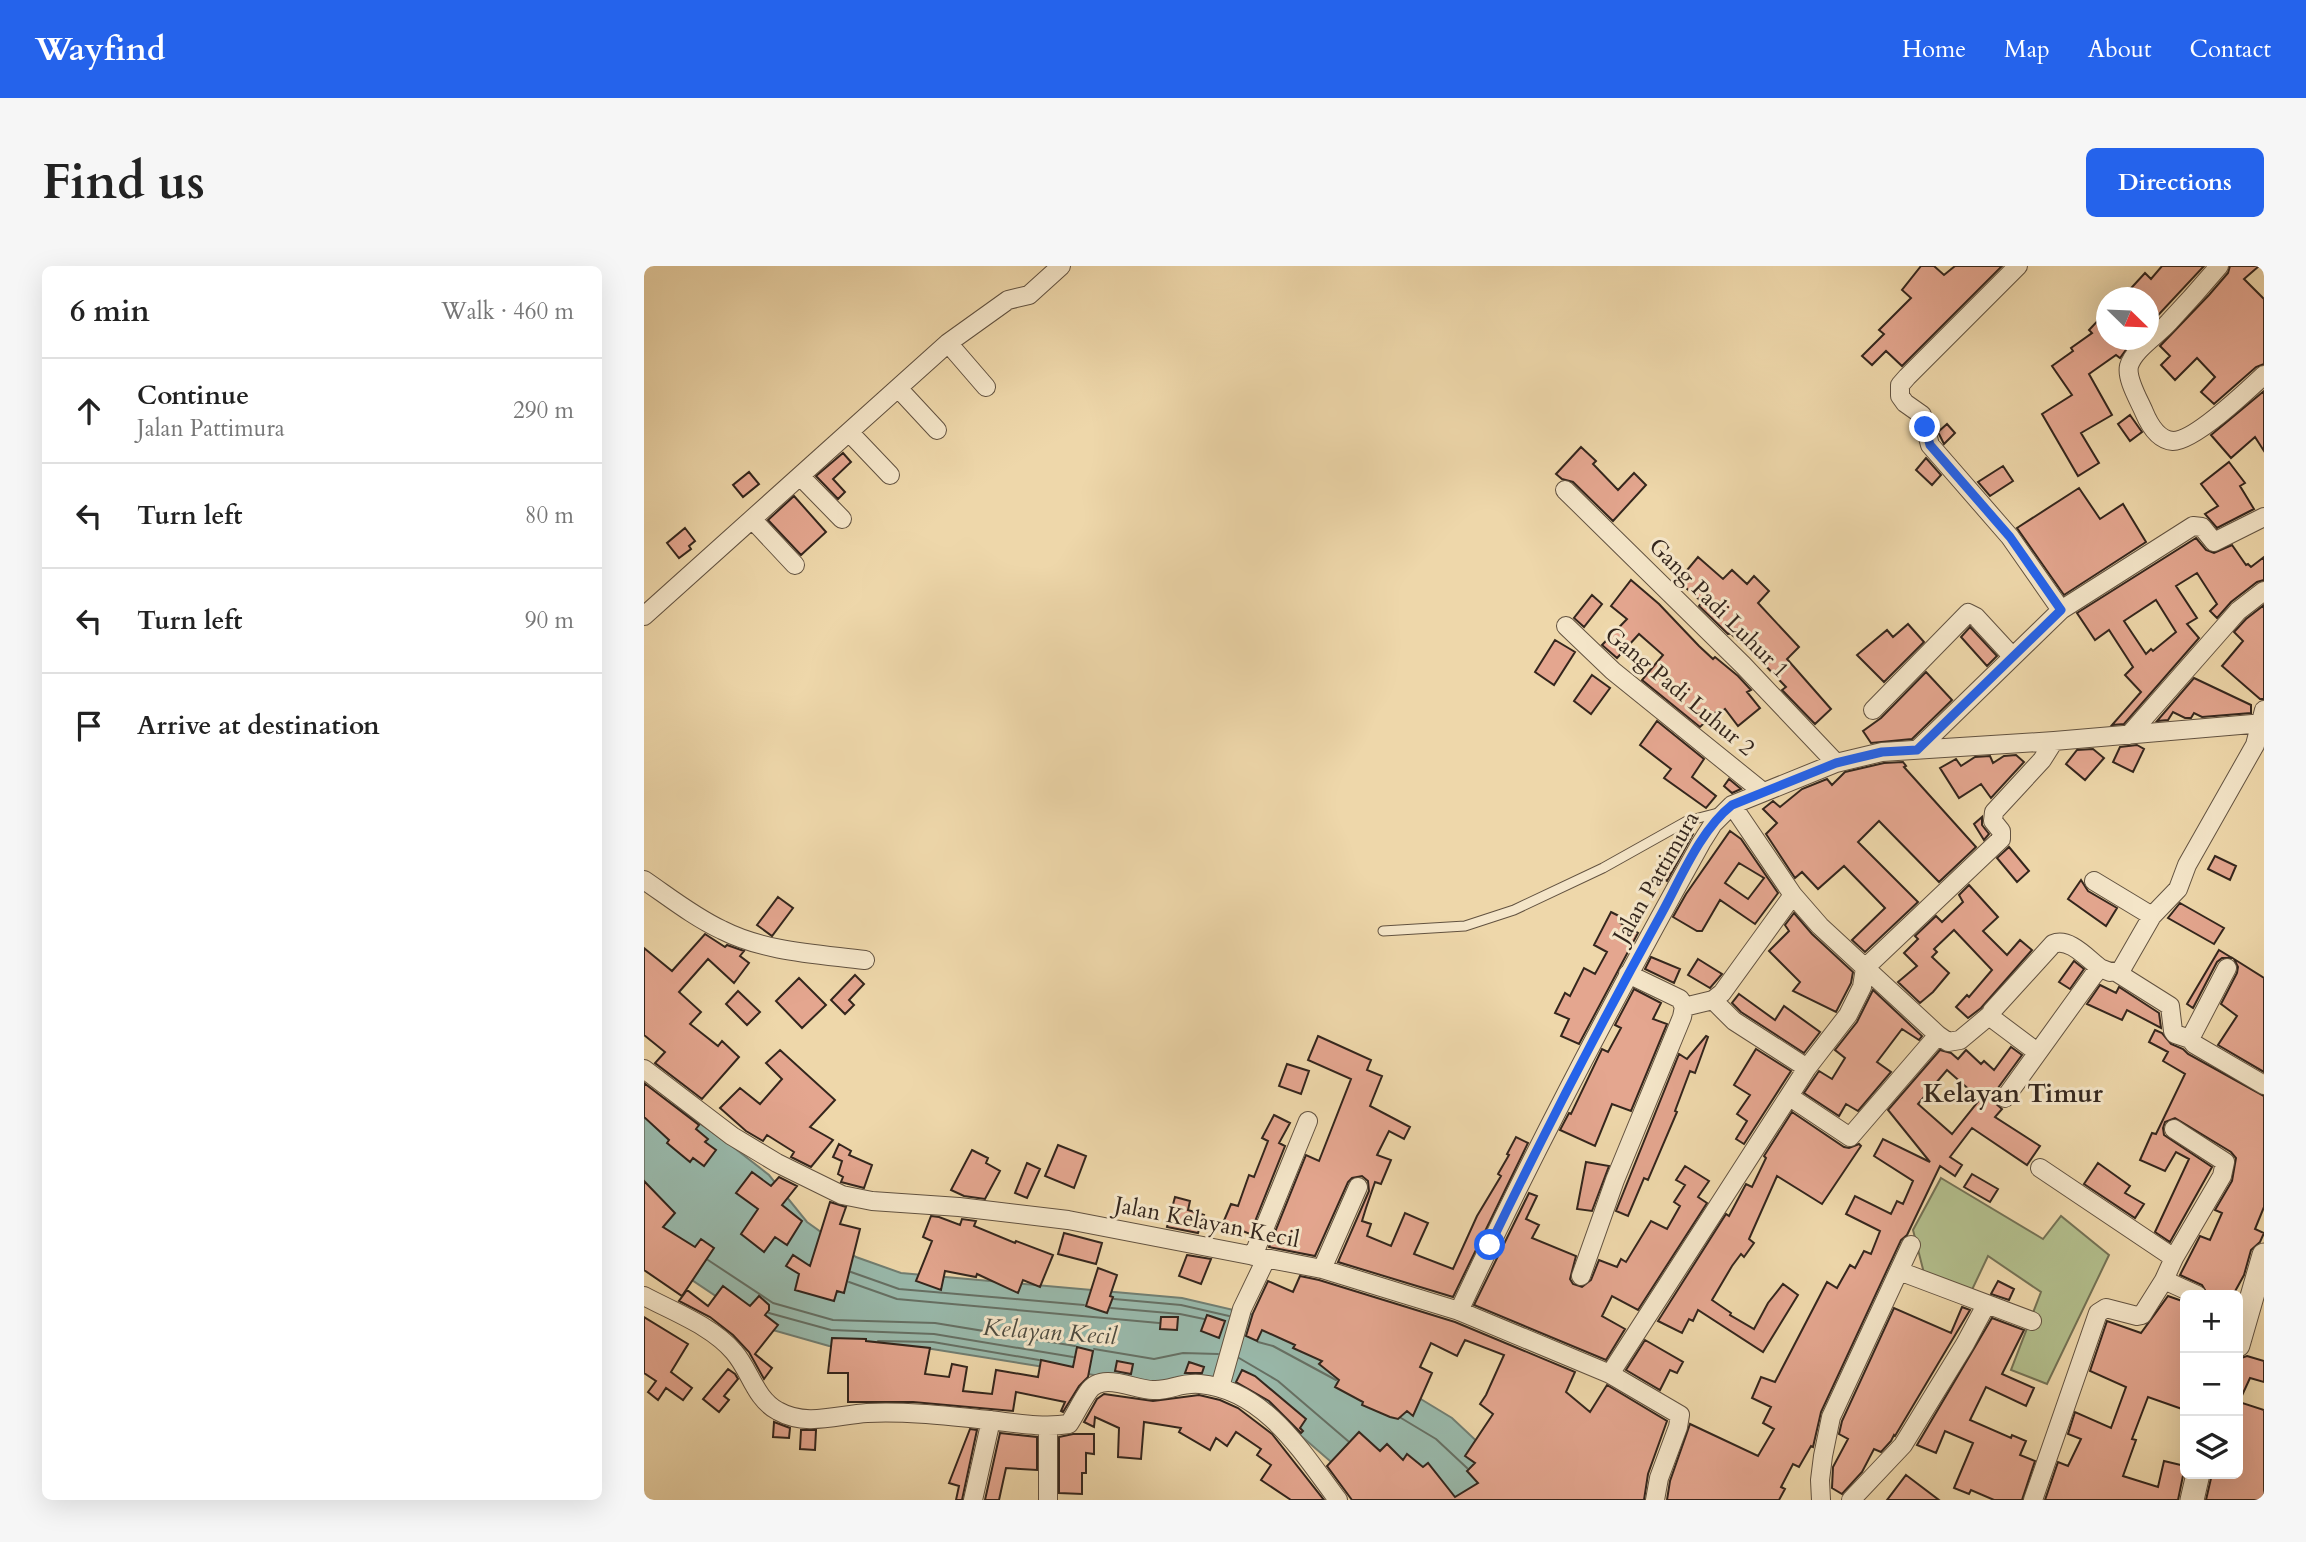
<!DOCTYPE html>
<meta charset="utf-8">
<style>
body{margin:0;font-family:Cardo,serif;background:#f6f6f6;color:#222}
.controls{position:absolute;right:21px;bottom:21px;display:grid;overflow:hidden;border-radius:10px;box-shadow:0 7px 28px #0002}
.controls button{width:63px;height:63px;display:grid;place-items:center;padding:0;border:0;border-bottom:2px solid #e0e0e0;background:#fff;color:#222;font:35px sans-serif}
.compass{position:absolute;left:1452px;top:21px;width:63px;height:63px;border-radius:50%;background:#fff;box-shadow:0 7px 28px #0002;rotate:113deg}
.stop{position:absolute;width:21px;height:21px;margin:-16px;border:5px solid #2563eb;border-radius:50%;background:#fff}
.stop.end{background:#2563eb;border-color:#fff;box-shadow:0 2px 7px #0008}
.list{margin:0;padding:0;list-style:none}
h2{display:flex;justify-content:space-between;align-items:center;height:91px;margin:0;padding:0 28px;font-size:30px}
h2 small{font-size:23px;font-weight:400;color:#767676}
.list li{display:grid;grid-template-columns:46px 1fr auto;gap:21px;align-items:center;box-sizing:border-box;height:105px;padding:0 28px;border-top:2px solid #e0e0e0}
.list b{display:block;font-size:26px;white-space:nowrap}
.list p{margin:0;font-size:23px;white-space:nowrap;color:#767676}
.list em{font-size:23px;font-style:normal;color:#767676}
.icon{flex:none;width:38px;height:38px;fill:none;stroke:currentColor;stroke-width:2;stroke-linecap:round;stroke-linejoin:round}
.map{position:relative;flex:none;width:1620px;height:1234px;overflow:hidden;border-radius:10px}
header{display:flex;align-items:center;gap:42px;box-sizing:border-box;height:98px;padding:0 35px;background:#2563eb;color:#fff}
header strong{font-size:33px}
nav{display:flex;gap:38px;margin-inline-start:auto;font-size:24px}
.intro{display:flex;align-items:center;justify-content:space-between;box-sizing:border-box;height:168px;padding:0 42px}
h1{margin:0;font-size:49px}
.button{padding:18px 32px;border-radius:10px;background:#2563eb;color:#fff;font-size:24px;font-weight:700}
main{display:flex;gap:42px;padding:0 42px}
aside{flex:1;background:#fff;border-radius:10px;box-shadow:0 7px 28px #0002}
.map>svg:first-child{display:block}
.green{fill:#b3bf8d;stroke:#747255;stroke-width:2}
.water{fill:#99b9ab;stroke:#717e72;stroke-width:2}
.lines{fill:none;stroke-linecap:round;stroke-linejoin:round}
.shore{stroke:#667064;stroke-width:2}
.building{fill:#e4a68f;stroke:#34261d;stroke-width:2;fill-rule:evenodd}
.service-casing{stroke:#625240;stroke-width:11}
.minor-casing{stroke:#625240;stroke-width:20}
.tertiary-casing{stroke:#625240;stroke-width:25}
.service{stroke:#f4e5c8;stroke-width:9}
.minor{stroke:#f4e5c8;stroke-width:18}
.tertiary{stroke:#f4e5c8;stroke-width:23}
.route{stroke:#2563eb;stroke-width:9}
.labels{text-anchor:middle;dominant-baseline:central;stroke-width:6;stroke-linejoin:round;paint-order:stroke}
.street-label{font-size:23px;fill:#34261d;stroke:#f4e5c8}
.water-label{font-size:24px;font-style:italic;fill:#4d4b40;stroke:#f4e5c8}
.quarter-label{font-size:26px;font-weight:bold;fill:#34261d;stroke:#f4e5c8}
</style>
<header>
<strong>Wayfind</strong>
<nav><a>Home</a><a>Map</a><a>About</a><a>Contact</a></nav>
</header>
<div class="intro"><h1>Find us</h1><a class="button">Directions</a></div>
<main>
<aside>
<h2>6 min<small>Walk · 460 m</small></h2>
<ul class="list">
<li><svg class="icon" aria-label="ahead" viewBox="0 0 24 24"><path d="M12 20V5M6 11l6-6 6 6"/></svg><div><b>Continue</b><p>Jalan Pattimura</p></div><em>290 m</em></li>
<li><svg class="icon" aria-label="left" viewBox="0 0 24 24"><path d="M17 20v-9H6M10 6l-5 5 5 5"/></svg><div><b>Turn left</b></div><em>80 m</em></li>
<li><svg class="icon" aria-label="left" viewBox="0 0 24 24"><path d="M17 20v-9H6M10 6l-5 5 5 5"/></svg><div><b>Turn left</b></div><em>90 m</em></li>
<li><svg class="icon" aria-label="arrive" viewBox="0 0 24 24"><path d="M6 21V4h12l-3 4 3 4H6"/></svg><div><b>Arrive at destination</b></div></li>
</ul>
</aside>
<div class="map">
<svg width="1620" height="1234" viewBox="0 0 1620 1234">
<rect width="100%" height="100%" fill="#eed7aa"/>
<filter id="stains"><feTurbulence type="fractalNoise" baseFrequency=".00286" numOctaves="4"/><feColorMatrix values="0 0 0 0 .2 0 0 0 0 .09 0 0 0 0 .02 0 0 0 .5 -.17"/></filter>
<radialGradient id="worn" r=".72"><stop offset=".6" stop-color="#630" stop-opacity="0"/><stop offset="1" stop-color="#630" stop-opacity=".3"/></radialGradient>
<path class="green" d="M1297 912 1399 973 1417 950 1465 989 1403 1118 1367 1104 1397 1026 1344 990 1326 1028 1281 1011 1269 964Z"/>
<path class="water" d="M0 819 84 877 125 909 163 956 212 991 257 1007 538 1032 637 1055 724 1101 808 1152 856 1197 871 1234 749 1232 686 1195 618 1136 288 1083 185 1080 118 1061 21 996 0 977Z"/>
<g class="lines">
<path class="shore" d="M64 994 129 1037 189 1054 291 1057 431 1080
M207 1006 255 1023 440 1039
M205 1016 253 1033 515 1057
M470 1033 537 1039 585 1050
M467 1042 536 1048 560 1053
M125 1047 187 1064 290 1068 429 1091
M234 1075 289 1076 395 1094
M614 1076 629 1080 692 1114
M450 1083 510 1093 539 1087 574 1088
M595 1092 634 1115 704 1175
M757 1152 792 1173 823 1202"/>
</g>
<path class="building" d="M1277 0H1290L1300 9 1311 0H1358L1258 100 1242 85 1228 99 1218 90 1240 68 1235 64 1267 32 1258 24Z
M1518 0H1560L1504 60V32H1478L1501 7 1507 13Z
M1586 0H1615L1600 13 1620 33V98L1612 101 1570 138 1557 126 1571 111 1553 92 1531 114 1517 99 1526 90 1516 80 1565 29 1584 7Z
M1462 46V74H1489L1476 92 1472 89 1445 108 1468 149 1437 167 1455 197 1434 210 1398 148 1428 129 1408 100 1429 85 1427 82 1448 67 1445 64Z
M1620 125V185L1611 171 1587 192 1567 169Z
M1486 149 1498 166 1486 175 1474 158Z
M1303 158 1311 167 1300 178 1294 166Z
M937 181 952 195 949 198 974 224 990 207 1002 219 969 255 929 216 918 213 912 208Z
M199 187 207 196 189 213 201 226 194 233 172 210Z
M1282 192 1297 209 1288 219 1272 204Z
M1585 196 1601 217 1596 220 1610 243 1573 262 1561 248 1574 240 1557 218Z
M1359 200 1369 215 1346 230 1334 216Z
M105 206 115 218 99 231 89 219Z
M1435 222 1456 253 1479 238 1502 276 1420 329 1373 262Z
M150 230 182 266 157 289 124 254Z
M41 262 51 275 45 280 47 283 35 292 23 277Z
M1552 272 1562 284 1570 287 1588 279 1602 299 1604 298 1607 301 1620 291V314L1613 316 1587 336 1573 352 1566 345 1573 338 1553 307 1532 320 1553 352 1543 358 1555 372 1480 458 1468 459 1497 426 1481 409 1489 401 1465 364 1451 374 1433 347ZM1512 334 1532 366 1509 385 1507 383 1502 388 1480 355Z
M1054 291 1079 313 1088 304 1103 318 1110 310 1125 325 1114 337 1155 381 1143 393 1187 443 1171 458 1138 424 1142 421 1115 393 1086 367 1084 368 1055 340 1058 336 1034 315Z
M987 314 1015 338 1055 380 1069 393 1071 391 1094 410 1107 424 1103 426 1116 442 1094 460 1081 443 1076 447 1074 444 1056 461 998 414 1019 389 995 368 973 392 958 379 983 353 967 340Z
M948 329 958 338 940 361 930 352Z
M1620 339V433H1616L1578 400 1599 375 1590 366 1602 353Z
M1264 358 1280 376 1240 416 1213 389 1243 364 1249 371Z
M1326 361 1353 390 1343 400 1317 371Z
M911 374 931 386 910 419 891 406Z
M1282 406 1308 434 1268 473 1227 477 1219 465 1237 452Z
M948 409 966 422 947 448 930 435Z
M1550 412 1607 439V447L1558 451 1550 447 1547 452H1541L1529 446 1524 454 1513 455Z
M1013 455 1060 493 1048 511 1072 530 1062 542 1020 512 1027 503 996 479Z
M1493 479 1500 483 1489 506 1469 496 1476 481Z
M1449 483 1460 492 1441 514 1422 498 1433 484Z
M1372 489 1380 496 1347 532 1337 518 1315 532 1296 502 1312 493 1317 500 1331 491 1346 490 1349 497 1360 490Z
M1259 496 1262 500 1260 501 1332 581 1295 616 1235 555 1214 576 1274 636 1221 686 1208 674 1241 642 1200 600 1174 623 1158 606 1151 612 1122 568 1133 557 1119 543 1129 535 1136 541 1158 523 1183 513 1188 519 1201 506 1240 497Z
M1085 513 1097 523 1088 527 1080 520Z
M1338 551V559L1345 568 1340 574 1330 558Z
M1041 564 1049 568 1023 615 1013 610 1028 578 1032 580Z
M1086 565 1097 573 1134 627 1111 658 1076 634 1058 665H1053L1029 651 1042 628ZM1095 597 1120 612 1104 633 1081 617Z
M1365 581 1385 605 1373 616 1353 592Z
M1571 590 1592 600 1586 614 1564 603Z
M1437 614 1444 625 1473 642 1462 660 1424 633Z
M1325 619 1354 651 1339 665 1363 689 1376 674 1388 684 1337 742 1324 752 1312 741 1323 729 1325 731 1348 704 1310 664 1290 683 1293 686 1288 691 1305 707 1289 726 1276 737 1254 716 1273 700 1260 687 1274 673 1271 670 1292 650 1298 656 1319 636 1315 629Z
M134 631 149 642 128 670 113 659Z
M1536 637 1580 662 1570 678 1524 652Z
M967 646 979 652 976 657 994 667 935 778 917 770 925 753 911 747 921 727 926 730 940 702 951 708 963 686 950 679Z
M1150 647 1168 668 1209 706 1207 717 1192 746 1149 725 1156 716 1125 685 1145 665 1141 659Z
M61 668 81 681 83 679 100 685 96 690 105 697 90 717 64 693 35 726 57 746 46 758 74 780 78 775 95 791 58 833 11 797 21 786 0 769V682L28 705Z
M1575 684 1588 692H1578L1573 696 1549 742 1543 738Z
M1007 691 1036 703 1030 717 1001 703Z
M1054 693 1078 708 1066 722 1044 709Z
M1590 693 1620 712V806L1574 779 1593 750 1577 738 1593 707 1594 701Z
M1430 695 1440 703 1426 723 1415 716Z
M211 709 220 718 205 734 210 739 201 748 187 734Z
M155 712 182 739 158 762 132 735Z
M1456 719 1472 727 1475 721 1515 747 1517 762 1483 744 1478 754 1443 738Z
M990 723 1017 737 1009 753 1023 758 987 845 968 838 951 880 916 864 925 847 927 848 958 783 964 786 977 762 971 759Z
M1229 724 1278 770 1275 774 1258 763 1233 796 1247 806 1214 845 1202 838 1195 850 1160 827 1175 805 1188 813 1201 792 1191 784 1213 756Z
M94 725 116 746 103 759 82 738Z
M1095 728 1131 754 1140 740 1176 766 1160 787 1097 746 1088 737Z
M1511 764 1518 767 1527 778 1539 783 1544 788 1620 830V941L1611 963 1620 967 1616 976 1607 984 1600 1009 1589 1029H1564L1558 1019 1536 1009 1556 970 1566 974 1578 947 1571 944 1588 915 1592 892 1587 886 1531 852 1521 856 1519 862 1520 869 1568 901 1526 976 1511 966 1545 893 1532 886 1521 905 1496 894 1508 867 1512 868 1541 808 1519 795 1524 786 1505 776Z
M674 770 727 794 723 804 738 810 726 840 766 861 760 873 745 865 733 889 747 894 737 918 731 916 722 942 718 955 727 958 723 970 747 980 761 947 784 957 770 988 809 1003 833 950 857 910 854 908 865 889 863 888 872 871 884 877 809 1031 694 996 725 925 724 915 718 910 708 912 704 916 671 990 625 981 662 889 675 895 707 813 664 794Z
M1062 770 1064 771 1051 807 1046 805 1031 845 1033 846 1004 914 1000 912 984 950 972 945 1035 788 1043 793Z
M1367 781 1378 789 1351 826 1350 836 1358 843 1351 851 1396 880 1383 899 1328 862 1306 891 1318 899 1311 910 1296 900 1263 969 1257 974 1177 1146 1169 1181 1167 1180 1155 1201 1149 1198 1137 1221 1141 1223 1135 1234H1023L1026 1215 1046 1158 1114 1190 1130 1163 1119 1157 1127 1141 1108 1132 1117 1111 1131 1116 1183 1016 1193 1022 1206 999 1211 1002 1220 985 1227 988 1236 965 1202 948 1211 930 1247 948 1253 935 1259 938 1269 915 1230 890 1239 873 1286 896 1244 844 1296 784 1307 787 1314 793 1322 784 1337 798 1340 795 1350 804ZM1303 804 1336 833 1308 868 1274 838Z
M1112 783 1147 805 1100 878 1092 873 1103 855 1093 848 1106 829 1090 819Z
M136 784 191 834 166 861 189 874 167 901 147 891 150 886 123 869 119 875 102 865 76 842 96 822 116 838 138 813 122 797Z
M643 798 665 805 657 828 635 820Z
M0 817 55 859 52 863 64 873 61 876 72 884 60 900 49 892 46 896 23 877 25 874 0 851Z
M1148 846 1200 881 1205 882 1215 878 1217 880 1178 938 1133 910 1105 973 1110 977 1100 991 1097 988 1088 1000 1068 1034 1087 1047 1086 1049 1110 1063 1124 1037 1139 1018 1154 1029 1119 1086 1054 1044 1049 1055 1045 1053 1038 1067 1014 1055 1082 948 1085 950 1102 918 1108 921 1122 892 1120 890Z
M630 849 646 857 635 877 641 880 606 968 579 957 587 938 594 940 605 909 610 911 624 875 618 872Z
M195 878 207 885 205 889 228 899 220 922 197 916 199 911 194 908 198 895 189 891Z
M414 879 442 890 430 922 401 910Z
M328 884 344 892 342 897 356 905 341 933 320 930 307 924Z
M942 896 965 900 948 945 933 943Z
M383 897 396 903 383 932 371 927Z
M1454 897 1486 920 1481 927 1500 938 1491 952 1440 918Z
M1041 900 1065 915 1054 931 1063 937 994 1044 968 1030 958 1050 981 1063 962 1094 830 1039 885 927 893 930 882 953 895 959 888 972 932 990 926 1013 929 1018 938 1021 947 1014 955 994 973 1001 977 993 982 996 1007 955 1023 963 1036 940 1030 936 1041 919 1032 914Z
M108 906 127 920 135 911 153 920 138 939 158 955 143 979 131 971 120 986 97 968 114 943 92 927Z
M1328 908 1354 923 1346 936 1320 921Z
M0 915 31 947 19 961 51 981 57 973 70 982 38 1030 0 1004Z
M531 931 546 935 544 944 560 949 554 967 523 961Z
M186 936 202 941 196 958 216 963 200 1027 193 1025 190 1035 151 1024 155 1008 142 1000 149 989 166 1000Z
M287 950 295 951 316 959 318 953 332 955 330 960 371 977 372 975 409 989 396 1021 379 1014 374 1027 333 1008 332 1011 301 1005 297 1024 272 1015 288 975 279 971Z
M420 967 458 977 452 998 414 988Z
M543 989 567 993 557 1018 535 1010Z
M454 1002 473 1009 466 1030 469 1031 463 1047 442 1040Z
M656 1010 675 1014 811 1056 931 1106 922 1126 946 1146 963 1119 1023 1155 1004 1208 1000 1234H708L683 1200 715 1166 736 1185 743 1178 759 1194 763 1188 779 1201 784 1197 811 1231 834 1217 823 1205 831 1197 821 1190 849 1148 836 1138 842 1129 860 1089 821 1074 813 1090 787 1077 776 1101 788 1107 769 1150 763 1145 754 1153 746 1151 718 1139 719 1136 691 1121 695 1114 675 1098 678 1095 649 1082 651 1079 618 1064 613 1075 602 1070 609 1047 624 1015 649 1026Z
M1354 1015 1370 1023 1365 1034 1347 1028Z
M79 1020 106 1040 115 1030 125 1039V1044L121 1049 134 1059 111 1088 128 1102 120 1113 105 1086 89 1069 66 1051 35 1035 43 1024 64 1040Z
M1524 1030 1541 1036V1144L1504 1131 1488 1173 1492 1174 1479 1210 1514 1221 1520 1195 1541 1200 1534 1234H1401L1414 1196 1424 1200 1437 1173 1424 1168 1431 1146 1467 1162 1482 1121 1446 1105 1463 1055 1497 1067Z
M1318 1041 1326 1044 1251 1170 1250 1169 1247 1175 1237 1186 1230 1183 1218 1206 1198 1228 1188 1222 1189 1201 1204 1173 1195 1168 1198 1155 1250 1042 1307 1067Z
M563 1049 581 1055 575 1072 557 1065Z
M0 1051 44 1078 27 1106 48 1122 39 1134 22 1122 14 1134 4 1126 12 1115 0 1107Z
M517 1051H534L533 1064 516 1063Z
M1348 1052 1380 1064 1358 1108 1390 1122 1382 1140 1342 1121 1326 1154 1367 1172 1368 1169 1382 1175 1376 1189 1391 1195 1378 1234H1350L1327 1224 1325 1228 1310 1222 1329 1177 1301 1165 1292 1187 1273 1179Z
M188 1072 222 1073V1075L286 1082 281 1108 305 1111 308 1098 323 1101 319 1125 348 1128 352 1104 394 1111 397 1094 429 1101 433 1081 449 1085 444 1111 435 1120 419 1146 417 1145 421 1136 372 1126 369 1145 269 1136H204V1107H184Z
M1001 1074 1039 1096 1033 1107 1026 1104 1016 1124 982 1104Z
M1603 1090 1620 1095V1116L1606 1112 1595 1136 1620 1144V1228L1618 1234H1562L1568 1208H1594V1093Z
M473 1095 489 1098 487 1108 471 1105Z
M545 1096 560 1101 558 1107H541Z
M84 1103 91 1108 94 1113 80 1130 85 1134 75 1146 59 1133Z
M598 1104 611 1110 662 1153 656 1162 659 1165 657 1167 625 1135 592 1116Z
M460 1128 509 1135 555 1129 576 1134 594 1142 628 1168 680 1234H647L617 1214 627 1199 613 1189 617 1183 592 1166 583 1180 572 1172 566 1184 535 1166 537 1162 500 1156 497 1193 474 1191 475 1162 451 1151 450 1161 440 1156 453 1133Z
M130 1156 146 1162 145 1172 129 1171Z
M326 1163 333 1164 318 1234H312L315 1220 305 1217Z
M157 1164H172L171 1184 156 1183Z
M356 1167 393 1171V1204L362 1202 355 1234H341Z
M429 1168H450V1188L442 1187V1207H438V1228L415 1227V1171Z
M1262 1209 1295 1234H1243Z"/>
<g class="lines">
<defs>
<path id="service" d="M739 665 821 660 870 644 959 602 1043 555 1074 547"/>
<path id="minor" d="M1374 0 1263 111 1256 119V130L1261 137 1278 149 1286 179 1366 271 1417 344
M1575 0C1559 19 1542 38 1525 56 1514 69 1490 83 1485 100 1482 113 1495 134 1500 146 1505 158 1514 174 1529 175 1550 175 1603 125 1620 109
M304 77 342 121
M254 122 293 164
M205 166 246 209
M156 210 198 253
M921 224 1099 399 1192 497
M108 253 151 299
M0 350 304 77 364 34 385 29 417 0
M922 360 969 405 1119 526
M1229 444 1324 347 1332 351 1368 390
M1485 469 1594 345 1620 325
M1273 484 1417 344 1549 260 1558 261 1570 276 1620 251
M1088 539 1149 629 1176 660 1294 769 1304 776 1316 774 1346 749
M0 614C25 631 50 651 78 664 121 686 174 688 221 694
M1450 615 1508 650
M1583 702 1546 773 1550 778 1620 819
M1472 706 1526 740 1529 765 1531 768 1546 773
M1069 734 1090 755 1163 802
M1040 741 1069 734 1078 727 1149 629
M1393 786 1349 753 1346 751 1348 745 1409 678C1425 671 1443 692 1456 702
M0 803 88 870 133 897 198 929 228 935 315 941 424 954 678 1003 815 1045 966 1108 1036 1149 1034 1161 1015 1212 1011 1234
M1146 831 1206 871 1294 769
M1361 832 1449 710 1456 702 1466 706 1477 704 1508 650 1534 623 1543 599 1611 479 1620 444
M1396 902 1530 992
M609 990 664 855
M678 1003 714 921
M1255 1005 1388 1055
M937 1010 971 914 1038 751 1040 741 1036 733 984 708
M1520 1014 1530 992 1578 910 1581 896 1530 863
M0 1030C30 1046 68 1060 90 1086 106 1104 111 1133 134 1145 162 1161 193 1149 223 1147 263 1145 305 1150 345 1154 372 1157 398 1162 425 1158 432 1147 437 1136 444 1126 458 1105 490 1124 509 1124 527 1125 536 1116 556 1118 621 1124 658 1186 694 1234
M815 1045C889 886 971 731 1057 577L1069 558 1088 539 1192 497 1238 486 1410 475 1620 457
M966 1108 1163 802 1204 749 1218 721 1221 702 1357 573V565L1349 555 1350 546 1398 494 1410 475
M576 1121 598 1043 622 993
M404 1161V1234
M329 1234 347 1154
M1177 1234 1176 1214 1179 1190 1187 1151 1267 979
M1207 1234 1259 1179 1321 1078 1342 1039
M1389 1234 1454 1047 1462 1042 1493 1050 1498 1049 1520 1014 1553 1029"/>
<path id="tertiary" d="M1594 1079 1620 989
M1548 1234 1554 1208"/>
</defs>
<use href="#service" class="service-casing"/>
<use href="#minor" class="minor-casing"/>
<use href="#tertiary" class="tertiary-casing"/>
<use href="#service" class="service"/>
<use href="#minor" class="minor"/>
<use href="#tertiary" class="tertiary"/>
</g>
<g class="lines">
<path class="route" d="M846 979C899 869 955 761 1014 654 1035 617 1055 565 1088 539L1192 497 1238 486 1273 484 1417 344 1366 271 1286 179 1281 161"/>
</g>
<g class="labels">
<g class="street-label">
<text transform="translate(1075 342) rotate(45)">Gang Padi Luhur 1</text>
<text transform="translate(1036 425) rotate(40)">Gang Padi Luhur 2</text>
<text transform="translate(1012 611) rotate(-60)">Jalan Pattimura</text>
<text transform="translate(563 956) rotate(11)">Jalan Kelayan Kecil</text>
</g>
<g class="water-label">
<text transform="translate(406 1066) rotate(4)">Kelayan Kecil</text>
</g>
<g class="quarter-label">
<text x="1369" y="827">Kelayan Timur</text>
</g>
</g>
<rect width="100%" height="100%" filter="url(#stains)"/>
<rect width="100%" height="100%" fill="url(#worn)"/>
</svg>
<div class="controls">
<button>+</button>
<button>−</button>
<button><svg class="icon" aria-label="layers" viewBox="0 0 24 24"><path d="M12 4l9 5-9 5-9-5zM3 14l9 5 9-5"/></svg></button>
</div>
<svg class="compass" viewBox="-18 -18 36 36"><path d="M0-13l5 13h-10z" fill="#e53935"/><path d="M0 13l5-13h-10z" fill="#767676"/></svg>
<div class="stop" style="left:846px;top:979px"></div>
<div class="stop end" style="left:1281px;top:161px"></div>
</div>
</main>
